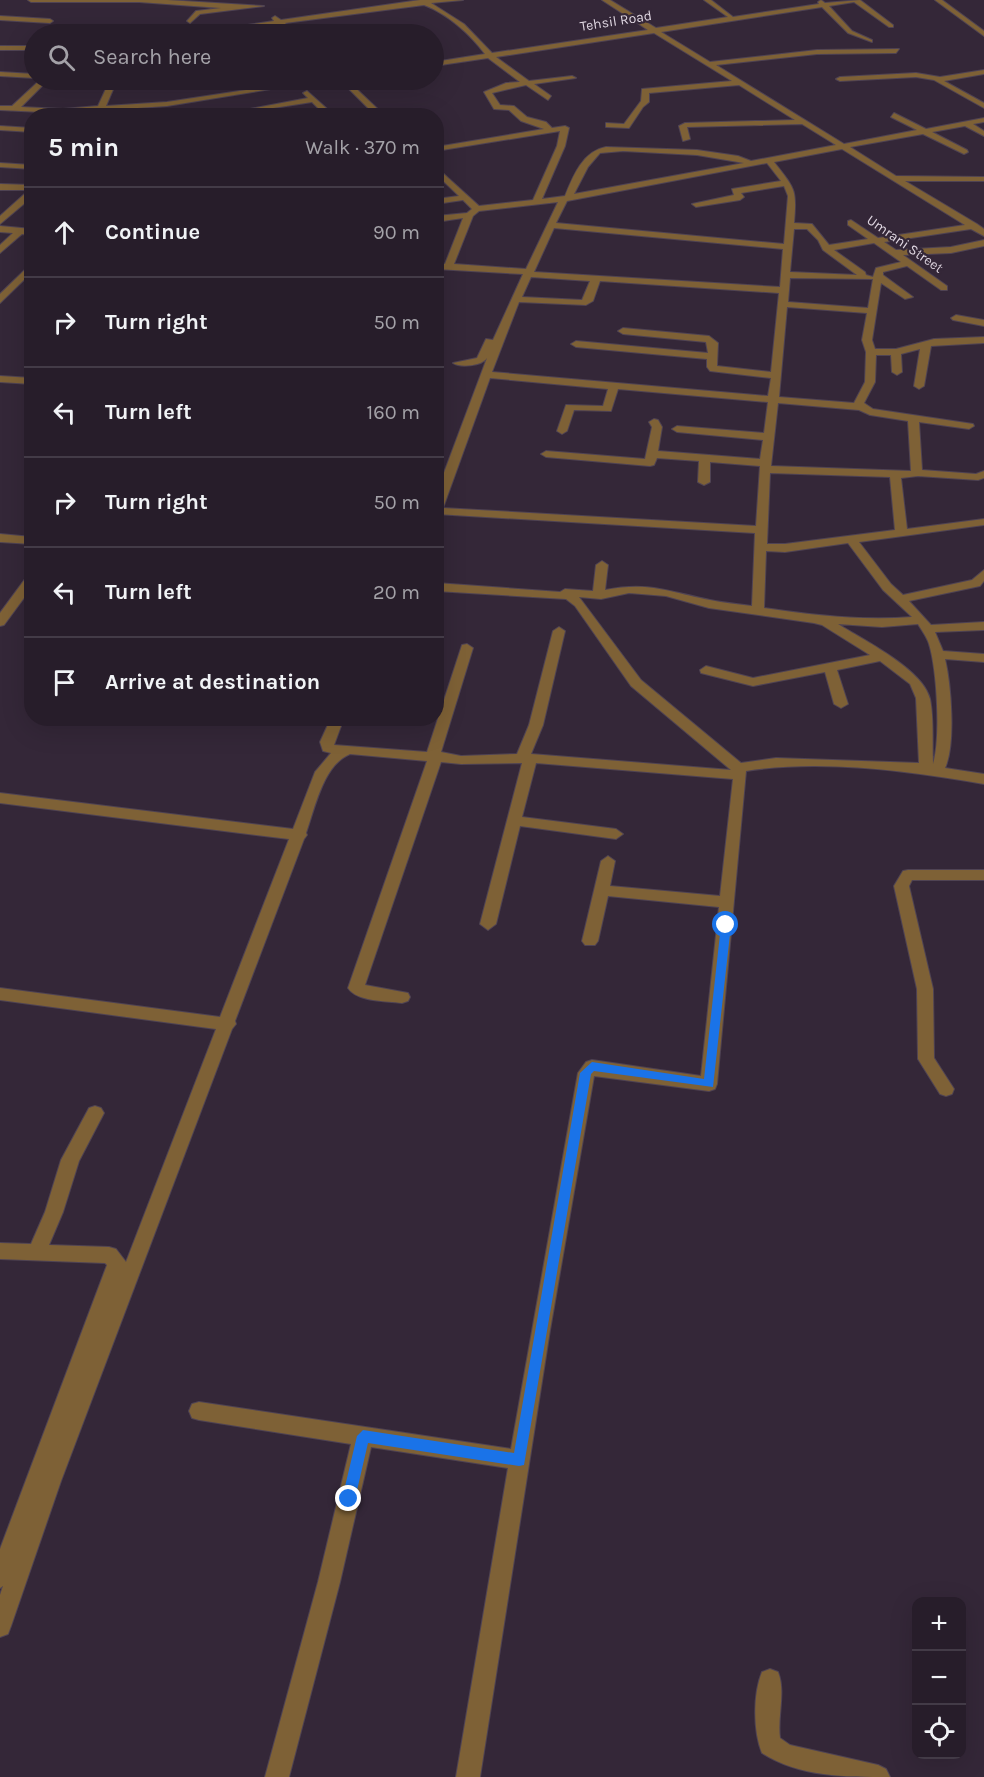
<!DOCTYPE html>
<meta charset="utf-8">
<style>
body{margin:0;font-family:Karla,sans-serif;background:#332a36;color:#f1f3f6}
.controls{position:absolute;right:18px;bottom:18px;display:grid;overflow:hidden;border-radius:12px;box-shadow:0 6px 24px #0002}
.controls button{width:54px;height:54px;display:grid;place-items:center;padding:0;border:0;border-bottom:2px solid #433b47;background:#271d2a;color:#f1f3f6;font:30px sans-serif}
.stop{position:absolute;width:18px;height:18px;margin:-14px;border:4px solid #1a73e8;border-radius:50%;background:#fff}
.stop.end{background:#1a73e8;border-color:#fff;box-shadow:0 2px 6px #0008}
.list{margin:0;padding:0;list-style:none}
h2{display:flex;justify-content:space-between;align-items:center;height:78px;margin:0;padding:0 24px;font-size:26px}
h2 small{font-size:20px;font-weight:400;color:#a4a2a8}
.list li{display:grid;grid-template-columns:39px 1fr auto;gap:18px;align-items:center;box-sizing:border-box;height:90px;padding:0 24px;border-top:2px solid #433b47}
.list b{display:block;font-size:22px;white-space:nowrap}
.list em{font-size:20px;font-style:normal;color:#a4a2a8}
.icon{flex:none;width:33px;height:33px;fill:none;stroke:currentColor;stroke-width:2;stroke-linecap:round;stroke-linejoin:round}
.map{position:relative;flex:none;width:984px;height:1777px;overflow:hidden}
.search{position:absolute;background:#271d2a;box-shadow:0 6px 24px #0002;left:24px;top:24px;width:420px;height:66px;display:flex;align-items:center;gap:15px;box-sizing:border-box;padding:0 21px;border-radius:33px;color:#a4a2a8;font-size:22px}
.panel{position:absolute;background:#271d2a;box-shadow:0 6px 24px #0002;left:24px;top:108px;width:420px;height:618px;border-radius:24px}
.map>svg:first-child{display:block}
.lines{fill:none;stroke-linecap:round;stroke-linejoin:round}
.street-casing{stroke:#4f4353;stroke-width:2}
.street{fill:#7e6136;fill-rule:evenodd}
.route{fill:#1a73e8}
.labels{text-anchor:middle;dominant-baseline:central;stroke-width:4.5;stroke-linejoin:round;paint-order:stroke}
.far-street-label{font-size:14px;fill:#dfd6e1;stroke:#342738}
</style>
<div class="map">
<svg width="984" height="1777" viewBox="0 0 984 1777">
<rect width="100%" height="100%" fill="#342738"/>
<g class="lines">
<defs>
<path id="street" d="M28 0H167L264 6 200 14 190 23 187 21 196 11 221 8 139 2H31Z
M420 0H463L431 3 464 24 492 53 648 30 602 0H610L656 28 728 17 704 0H711L733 17 819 4 818 2 821 0 825 3 860 0 893 25V27H889L854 2 829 6 852 31 872 40V42L848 33 822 7 661 32 710 62 817 50 899 49 896 53 817 54 716 65 844 144 917 130 891 117 894 113 926 129 984 118V122L973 124 984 131V136L965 126 932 132 967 150 968 152 964 154 923 134 850 147 896 176 984 177V181H905L977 224 984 229V236L971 229 884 242 896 250 951 247 984 240V246L951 253 903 255 947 286V290H941L907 266 883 272V275L913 297 905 299 881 283 872 340 875 349H896L934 339 984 337V343L931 346 924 386 919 389 914 386 920 349 901 354 902 372 897 375 892 372 891 355H876L875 382 864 403 873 409 973 424 974 426 969 429 919 422 922 470 976 474 984 471V478L978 480 918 476 901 478 907 529 984 519V525L859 542 891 584 903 595 972 580 984 570V581L980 586 909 601 931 625 984 622V630L935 632 943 651 984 654V662L945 659C951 684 956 744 945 768L984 774V784C908 771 822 759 746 771L717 1084 715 1089 709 1091 594 1076 550 1330 480 1777H456L508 1468 371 1447 340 1582 289 1777H265L318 1582 351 1444 199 1420 192 1418 189 1411 192 1404 199 1402 511 1449 578 1073 586 1062 592 1060 701 1076 719 907 608 896 598 941 595 945H585L582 941 601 861 608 856 615 861 610 886 720 896 733 779 536 763 522 817 616 829 623 834 616 839 520 826 496 924 488 930 480 924 522 763 461 764 441 762 365 985 408 993 410 997 408 1001 402 1003C387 1001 357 1002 348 988L427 761 350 754C323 765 315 808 306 833L307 835 304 839 235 1021 236 1024 232 1029 61 1481 11 1626 8 1634 0 1637V1595L3 1586 0 1588V1549L107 1265 105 1263 0 1259V1243L31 1244 45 1212 61 1160 89 1108 95 1106 101 1108 104 1113 79 1161 63 1212 49 1245 109 1247 116 1249 126 1262 216 1029 0 1000V988L220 1017 289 839 0 803V793L293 829 315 772 331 753 323 751 320 742 331 718H344L334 745 427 752 462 645 467 644 473 648 441 752 461 756 517 754 529 725 553 631 559 627 565 631 543 725 531 754 731 770 631 686 575 606 566 599 436 591V583L560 592 565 589 593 591 596 565 602 561 608 565 605 590C649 581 669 592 710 600 724 603 738 604 752 606L755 533 436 514V494L487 358C482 366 460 368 453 363L477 358 486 339 493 340 523 274 436 269V263L445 264 463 218 436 222V216L467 213 472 209 463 200 436 204V199L459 196 436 174V167L479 206 533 200 557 146 560 131 436 151V147L544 129 521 121 509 110 494 109 484 92 506 83 520 82 488 58 434 66V62L485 54C470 34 448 14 424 5L285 23 296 34H289L278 24 201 34H186L274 21 272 18 275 16 281 20ZM654 33 732 81 642 89 641 101 624 124 606 123V127L629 128 643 107 649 102V93L739 85 795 120 685 123 679 126 683 141 690 139 687 127 802 124 836 145 751 161 738 156 697 150 606 147C583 151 573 176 565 196L542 199 565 146 569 128 565 126 552 128 546 122 527 117 514 106 500 105 492 93 526 85 548 100 551 96 534 84 576 78 572 76 529 81 496 57ZM842 149 965 225 878 238 851 220 848 221V225L868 239 829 245 812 224 794 223C797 189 795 189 774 162ZM623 151 697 155 744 163 574 194 588 167 600 153ZM767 163 781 181 732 189 734 195 692 204 696 207 740 200 744 197 741 193 784 186 788 196 784 244 556 223 567 201ZM558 202 526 269 454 264 473 216 479 211ZM554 228 783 249 780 287 534 272ZM794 229H807L818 240 823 250 857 275 790 272ZM874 243 901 262 876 268 873 277 866 275 865 272 834 250ZM531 277 590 281 582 300 522 297ZM790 278 873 279 868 308 788 302ZM600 281 779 293 771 372 717 366 718 343 709 336 623 328 618 331 623 334 706 342 708 353 576 341 571 344 576 347 707 359V367L710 371 771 378 768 396 492 372 519 302 586 305 593 301ZM787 307 867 313 862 340 866 352 865 382 854 403 779 397ZM490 378 608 389 603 406 566 405 557 431 562 434 567 431 574 410 611 411 618 389 768 402 764 433 677 426 672 429 677 432 763 440 760 459 658 451 662 427 658 420 654 419 649 422 652 427 645 459 546 451 541 454 546 457 650 466 654 465 657 458 699 461 698 482 704 485 710 482V462L760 466 756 526 443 508ZM778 403 859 410 870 415 908 421 911 471 771 466ZM770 473 890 477 895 530 785 544H767ZM848 543 883 590 912 617C862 621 813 615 764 608L766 551 785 552ZM629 593 666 596 709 608 814 623 822 625 870 655 753 678 706 666 700 670 701 673 753 686 825 672 834 704 841 708 848 704 837 670 880 661 910 684 916 698 919 763 776 758 741 763 641 680 579 597 601 599ZM838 624 882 627 918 624C922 631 927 637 929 644 937 670 941 738 933 764 932 743 934 719 930 699 923 669 863 640 838 624Z
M935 0H942L984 31V36Z
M0 16 50 19 53 21 50 23 0 20Z
M0 46H34V50H0Z
M984 70V74L944 81 984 103V108L934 80 916 77 840 81 836 79 840 77 916 73 940 77Z
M0 72 34 74V78L0 76Z
M40 80H48L21 107 63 109 98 106 110 80H117L106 106 167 102 311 80H326L167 106 63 113 0 110V106H12Z
M340 80H347L385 116H376Z
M307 91 335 116H326L312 102 254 111 250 109 308 98 303 93Z
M0 126 32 128V132L0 130Z
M0 163 32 165V169L0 167Z
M0 184 32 185V197L0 224V216L29 190H0Z
M0 226 32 229V235L22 234 0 253V245L13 233 0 232Z
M32 263V272L0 303V294Z
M956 315 984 320V326L953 320 951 318Z
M0 376 32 378V384L0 382Z
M0 534 32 537V544L0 542Z
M28 575H32V587L4 625 0 626V613Z
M908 870H984V880H912L909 886 933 989 934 1058 954 1089 952 1094 946 1096 940 1094 918 1059 917 989 894 886 903 871Z
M770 1669 778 1672C786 1692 777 1717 780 1738L790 1745 878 1765 886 1769 890 1777C845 1777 800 1777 762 1753 753 1731 753 1694 762 1672Z"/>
</defs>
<use href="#street" class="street-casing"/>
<use href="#street" class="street"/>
</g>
<path class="route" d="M726 921 731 925 713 1087 594 1071 591 1074 524 1465 519 1466 368 1443 355 1499 349 1505 344 1503 342 1499 357 1436 363 1430 514 1453 580 1073 592 1062 704 1079 721 925Z"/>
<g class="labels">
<g class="far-street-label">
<text transform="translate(616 21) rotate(-9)">Tehsil Road</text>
<text transform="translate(905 244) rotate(35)">Umrani Street</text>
</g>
</g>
</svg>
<div class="controls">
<button>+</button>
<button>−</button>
<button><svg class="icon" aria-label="locate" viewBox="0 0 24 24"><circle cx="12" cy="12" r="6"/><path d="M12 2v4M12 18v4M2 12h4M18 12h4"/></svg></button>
</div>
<div class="stop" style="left:726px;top:925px"></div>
<div class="stop end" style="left:349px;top:1499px"></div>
<div class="search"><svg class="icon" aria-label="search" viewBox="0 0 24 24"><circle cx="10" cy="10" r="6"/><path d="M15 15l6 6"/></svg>Search here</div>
<section class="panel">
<h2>5 min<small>Walk · 370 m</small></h2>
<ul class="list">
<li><svg class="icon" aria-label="ahead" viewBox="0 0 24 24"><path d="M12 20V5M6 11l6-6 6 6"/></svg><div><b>Continue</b></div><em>90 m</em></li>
<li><svg class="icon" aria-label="right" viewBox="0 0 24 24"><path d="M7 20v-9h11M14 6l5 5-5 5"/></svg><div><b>Turn right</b></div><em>50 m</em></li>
<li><svg class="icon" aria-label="left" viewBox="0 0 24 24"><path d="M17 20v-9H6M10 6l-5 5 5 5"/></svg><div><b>Turn left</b></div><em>160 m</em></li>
<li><svg class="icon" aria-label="right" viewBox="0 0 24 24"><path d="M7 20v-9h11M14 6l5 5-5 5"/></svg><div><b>Turn right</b></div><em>50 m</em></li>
<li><svg class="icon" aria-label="left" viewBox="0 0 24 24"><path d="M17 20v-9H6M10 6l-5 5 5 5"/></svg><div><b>Turn left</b></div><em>20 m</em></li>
<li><svg class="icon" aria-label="arrive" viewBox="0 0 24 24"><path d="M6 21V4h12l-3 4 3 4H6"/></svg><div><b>Arrive at destination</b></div></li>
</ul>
</section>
</div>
